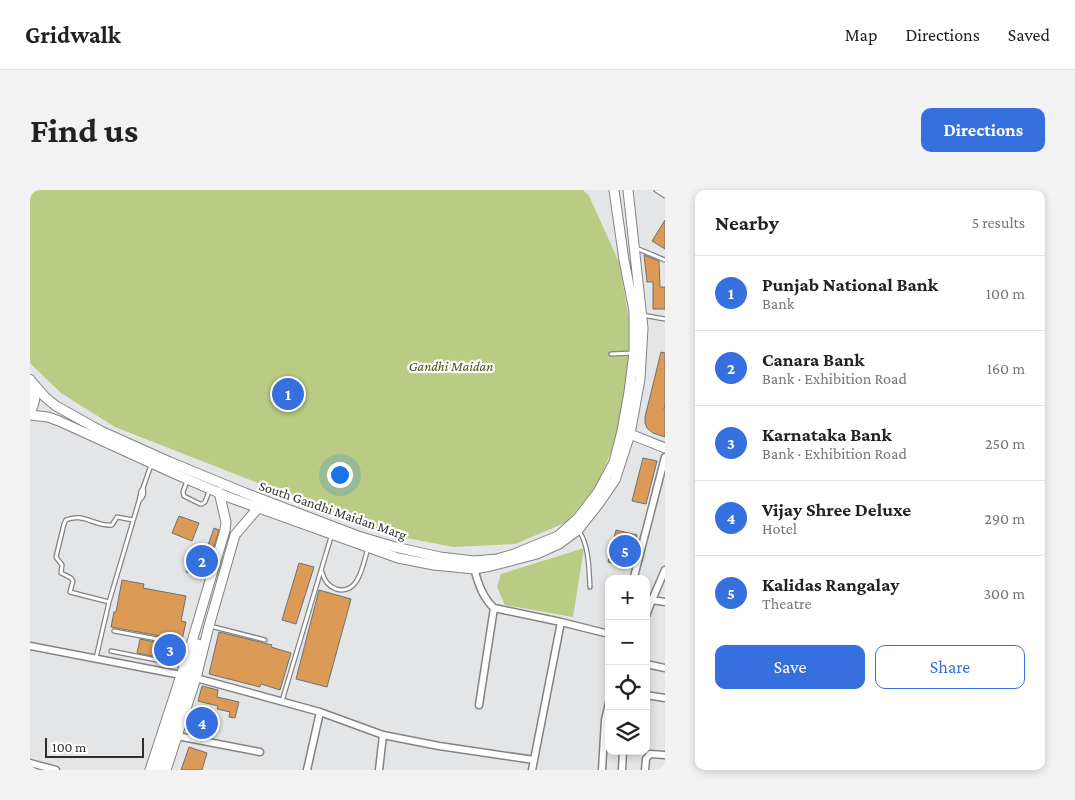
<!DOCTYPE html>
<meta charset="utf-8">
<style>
body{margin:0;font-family:"Crimson Pro",serif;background:#f2f2f2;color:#222}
.controls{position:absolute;right:15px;bottom:15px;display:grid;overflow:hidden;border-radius:10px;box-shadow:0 2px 8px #0003}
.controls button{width:45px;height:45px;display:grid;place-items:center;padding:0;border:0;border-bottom:1px solid #e0e0e0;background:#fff;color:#222;font:25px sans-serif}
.scale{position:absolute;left:15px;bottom:12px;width:99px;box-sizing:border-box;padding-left:5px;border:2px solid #2d2d2e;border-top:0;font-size:14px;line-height:18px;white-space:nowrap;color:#2d2d2e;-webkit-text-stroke:4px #fff;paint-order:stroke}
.you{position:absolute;left:309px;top:284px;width:18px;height:18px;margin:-12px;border:4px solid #fff;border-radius:50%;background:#1a73e8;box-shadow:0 0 0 8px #1a73e833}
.badge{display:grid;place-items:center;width:32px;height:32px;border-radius:50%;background:#3670de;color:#fff;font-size:16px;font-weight:700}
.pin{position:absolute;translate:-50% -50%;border:2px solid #fff;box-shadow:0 1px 5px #0006}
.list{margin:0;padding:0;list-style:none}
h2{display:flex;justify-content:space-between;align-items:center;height:65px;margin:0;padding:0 20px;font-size:21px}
h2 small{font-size:16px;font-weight:400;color:#767676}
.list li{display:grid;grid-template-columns:32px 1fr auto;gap:15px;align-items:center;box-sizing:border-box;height:75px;padding:0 20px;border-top:1px solid #e0e0e0}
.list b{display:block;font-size:19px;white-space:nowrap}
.list p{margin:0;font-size:16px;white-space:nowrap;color:#767676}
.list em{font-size:16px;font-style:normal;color:#767676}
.actions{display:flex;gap:10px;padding:15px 20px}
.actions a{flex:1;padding:11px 0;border:1px solid #3670de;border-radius:10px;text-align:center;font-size:18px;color:#3670de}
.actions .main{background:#3670de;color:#fff}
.icon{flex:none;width:28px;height:28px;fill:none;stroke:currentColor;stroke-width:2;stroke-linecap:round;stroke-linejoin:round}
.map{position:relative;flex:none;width:635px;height:580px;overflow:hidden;border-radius:10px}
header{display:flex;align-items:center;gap:30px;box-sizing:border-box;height:70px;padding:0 25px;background:#fff;border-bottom:1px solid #e0e0e0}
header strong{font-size:24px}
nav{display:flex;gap:28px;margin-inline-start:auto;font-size:18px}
.intro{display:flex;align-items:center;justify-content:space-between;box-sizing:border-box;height:120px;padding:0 30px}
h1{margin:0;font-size:35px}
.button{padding:12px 22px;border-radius:10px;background:#3670de;color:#fff;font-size:18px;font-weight:700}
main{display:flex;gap:30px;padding:0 30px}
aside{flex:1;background:#fff;border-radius:10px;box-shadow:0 2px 8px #0003}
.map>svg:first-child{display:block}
.green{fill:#bacc83}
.building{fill:#db9b57;stroke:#71706e}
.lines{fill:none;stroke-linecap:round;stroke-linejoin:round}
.service-casing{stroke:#828385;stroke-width:5.5}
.minor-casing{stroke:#828385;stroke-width:9}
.secondary-casing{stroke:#828385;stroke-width:11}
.primary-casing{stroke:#828385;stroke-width:12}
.service{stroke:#fff;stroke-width:3}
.minor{stroke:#fff;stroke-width:6}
.secondary{stroke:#fff;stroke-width:9}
.primary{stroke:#fff;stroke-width:10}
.labels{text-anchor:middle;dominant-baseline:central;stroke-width:4.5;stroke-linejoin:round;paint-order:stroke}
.park-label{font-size:14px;font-style:italic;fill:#495516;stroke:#fff}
.street-label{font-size:14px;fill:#2d2d2e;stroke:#fff}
</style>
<header>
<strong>Gridwalk</strong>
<nav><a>Map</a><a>Directions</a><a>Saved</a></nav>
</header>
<div class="intro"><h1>Find us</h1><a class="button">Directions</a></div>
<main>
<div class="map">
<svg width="635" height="580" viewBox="0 0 635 580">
<rect width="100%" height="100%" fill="#e4e5e7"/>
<path class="green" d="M0 0H553L559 6 589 72 601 141 593 232 568 294 537 332 485 354 423 357 361 345 85 237 31 203 0 173Z
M554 358 543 427 475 415 467 397 471 384Z"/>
<path class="building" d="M635 30V59L622 51Z
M614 65 629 71 630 97H635V119H623V92H617Z
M631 162 635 163V213L634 220H635V247L623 243 617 238 615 233V227Z
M613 268 627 271 616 314 602 311Z
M149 326 169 333 162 351 142 343Z
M184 338 189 340 182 363 176 361Z
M586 340 607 345 599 377 578 372Z
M162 364 176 368 171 386 156 382Z
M269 373 284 377 266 434 252 430Z
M92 390 114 394 113 398 156 406 151 431 156 432 152 450 81 437 84 422H86Z
M289 400 321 409 297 497 266 489Z
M189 442 242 455 241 457 261 463 250 500 231 494 230 497 179 484Z
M110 449 145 456 142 470 107 463Z
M172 496 188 500 187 507 209 512 205 528 199 527 200 522 187 519 188 516 168 511Z
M159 557 177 563 172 580H151Z"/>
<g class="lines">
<defs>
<path id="service" d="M626 0 635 6
M606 58 635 70
M612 125 635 129
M581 164 603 163
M157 291 153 302 154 306 170 314H172L175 312 180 299
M113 298 121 275
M549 341C559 355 559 380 560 397
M292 382C294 390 298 396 306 399 329 406 333 374 338 358
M79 412 40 402 43 391 41 388 31 383 32 375 26 367 34 334 36 330C52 322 66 337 82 335L87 327 103 330
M180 436 235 450
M84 441 160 455
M81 461 152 475
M66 468 79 412 109 311 111 301 113 298C115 304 113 307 109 311
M252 511 301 347"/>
<path id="minor" d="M444 377C447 391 453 408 464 418L531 432
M604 387 635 267
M622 410 635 412
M616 426 622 410 635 380
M0 456 151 485
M616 474 635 478
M166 488 290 522 353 545 409 556 504 570 502 580
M616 505 635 508
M449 515 464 418
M147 546 230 562
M504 570 531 432 579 444
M0 573 26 580
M277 580 290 522
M349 580 353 545
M572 580 575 530 579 513
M592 580 593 561
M615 580 616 569 620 564 635 565"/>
<path id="secondary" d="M2 192 15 207 26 216 71 241 140 272 215 303 328 346 365 357 410 367 444 371 467 369 484 364 528 346 548 328 568 302 584 272 592 241 599 202 604 163V121L594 70 584 0
M0 225 18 227 29 231 143 283 201 308 368 368 404 375 444 379 461 376 507 364 529 354 548 340 570 312 585 290 600 244 610 189 613 138 598 0
M600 244 635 258
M120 580 161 455 195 340 196 332 189 302
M128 580 168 454
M136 580 166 488 179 436 205 345 228 318 225 314"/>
<path id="primary" d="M0 190C6 204 6 208 0 222"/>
</defs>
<use href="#service" class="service-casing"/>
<use href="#minor" class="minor-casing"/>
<use href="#secondary" class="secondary-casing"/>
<use href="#primary" class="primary-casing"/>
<use href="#service" class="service"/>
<use href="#minor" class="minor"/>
<use href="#secondary" class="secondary"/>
<use href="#primary" class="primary"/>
</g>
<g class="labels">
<g class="park-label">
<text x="421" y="176">Gandhi Maidan</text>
</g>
<g class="street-label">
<text transform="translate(303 320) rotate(19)">South Gandhi Maidan Marg</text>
</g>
</g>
</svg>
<div class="controls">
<button>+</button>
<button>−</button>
<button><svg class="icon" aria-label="locate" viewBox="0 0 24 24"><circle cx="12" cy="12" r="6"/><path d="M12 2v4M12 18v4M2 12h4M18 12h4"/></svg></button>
<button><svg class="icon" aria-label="layers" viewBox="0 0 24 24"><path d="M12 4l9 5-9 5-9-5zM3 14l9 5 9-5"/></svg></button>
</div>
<div class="scale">100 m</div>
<div class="you"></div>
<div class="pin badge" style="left:258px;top:204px">1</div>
<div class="pin badge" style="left:172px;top:371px">2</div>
<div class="pin badge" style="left:140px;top:460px">3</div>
<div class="pin badge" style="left:172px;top:533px">4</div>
<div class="pin badge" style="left:595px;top:361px">5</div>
</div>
<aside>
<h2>Nearby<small>5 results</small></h2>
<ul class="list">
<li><span class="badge">1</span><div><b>Punjab National Bank</b><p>Bank</p></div><em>100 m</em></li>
<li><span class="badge">2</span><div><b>Canara Bank</b><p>Bank · Exhibition Road</p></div><em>160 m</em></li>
<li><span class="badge">3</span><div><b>Karnataka Bank</b><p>Bank · Exhibition Road</p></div><em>250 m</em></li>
<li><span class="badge">4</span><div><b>Vijay Shree Deluxe</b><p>Hotel</p></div><em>290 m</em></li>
<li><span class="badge">5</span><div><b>Kalidas Rangalay</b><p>Theatre</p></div><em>300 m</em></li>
</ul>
<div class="actions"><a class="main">Save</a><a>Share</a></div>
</aside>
</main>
